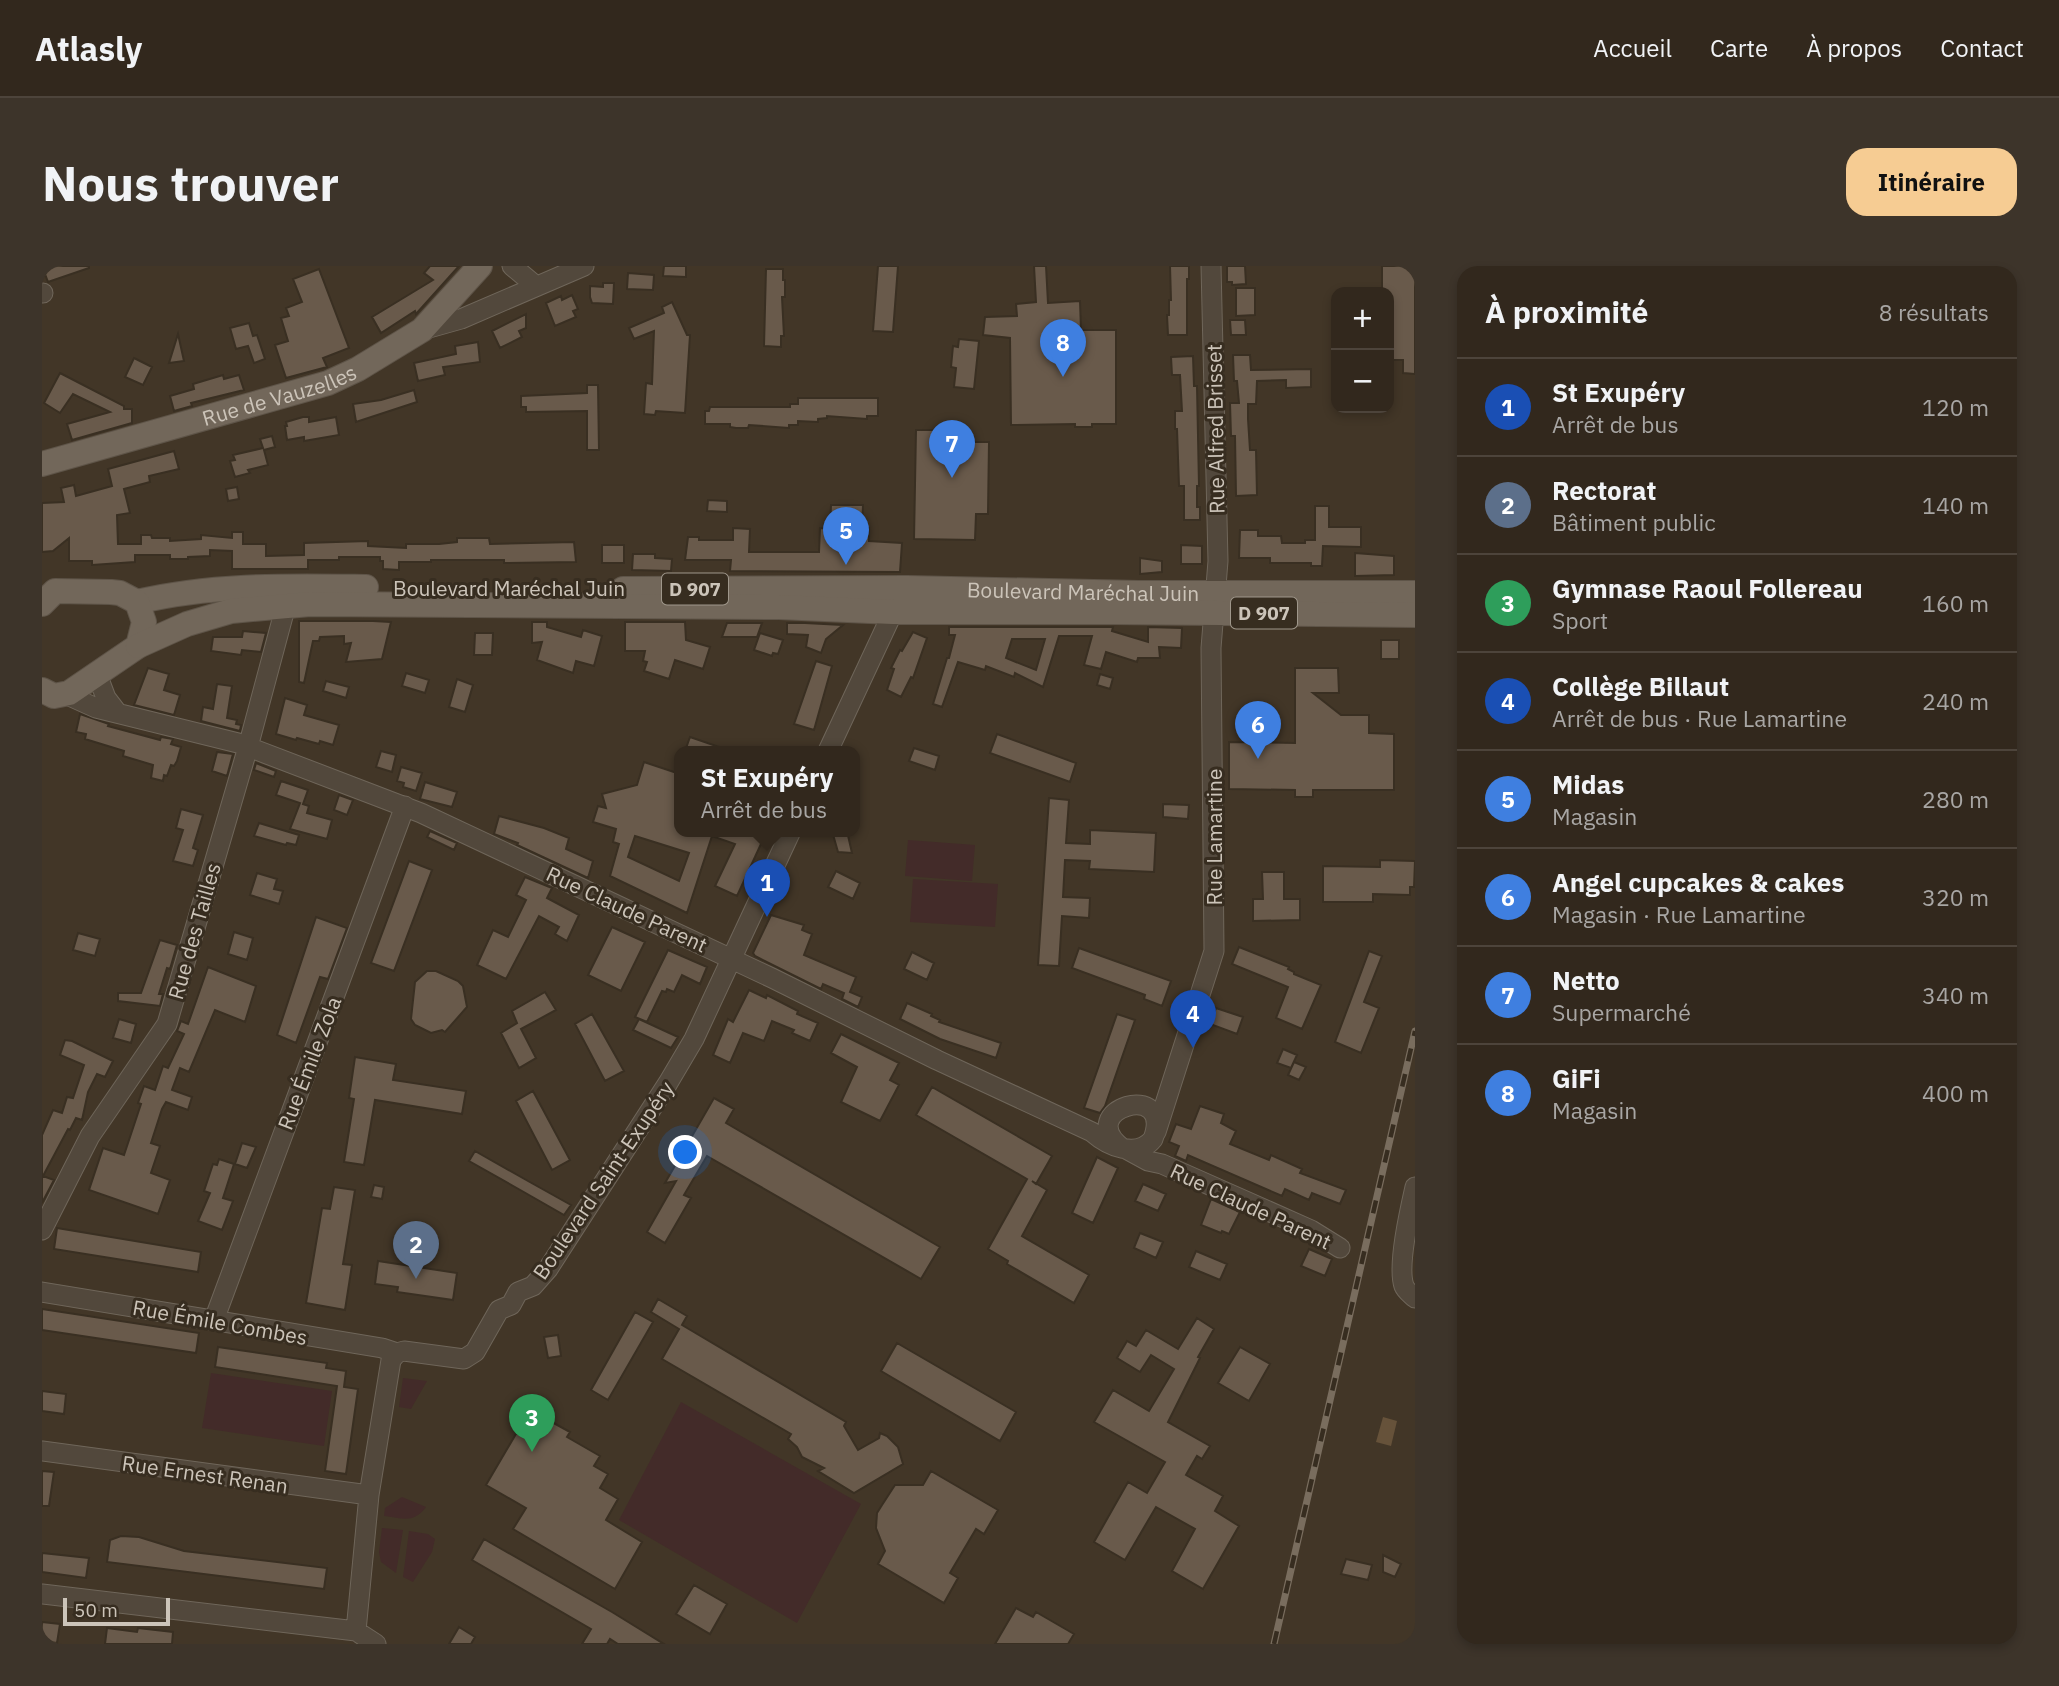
<!DOCTYPE html>
<html lang="fr">
<meta charset="utf-8">
<style>
body{margin:0;font-family:"IBM Plex Sans",sans-serif;background:#3d342a;color:#f1f3f6}
.controls{position:absolute;right:21px;top:21px;display:grid;overflow:hidden;border-radius:14px;box-shadow:0 4px 10px #0003}
.controls button{width:63px;height:63px;display:grid;place-items:center;padding:0;border:0;border-bottom:2px solid #4d443b;background:#32281d;color:#f1f3f6;font:35px sans-serif}
.scale{position:absolute;left:21px;bottom:18px;width:107px;box-sizing:border-box;padding-left:7px;border:4px solid #ccc4b9;border-top:0;font-size:19px;line-height:24px;white-space:nowrap;color:#ccc4b9;-webkit-text-stroke:5px #372d20;paint-order:stroke}
.you{position:absolute;left:644px;top:887px;width:24px;height:24px;margin:-18px;border:5px solid #fff;border-radius:50%;background:#1a73e8;box-shadow:0 0 0 10px #1a73e833}
.badge{display:grid;place-items:center;width:46px;height:46px;border-radius:50%;background:#f6cc93;color:#fff;font-size:23px;font-weight:700}
.pin{position:absolute;translate:-50% -58px;filter:drop-shadow(0 2px 4px #0008)}
.pin::after{content:'';position:absolute;top:37px;width:24px;height:21px;background:inherit;clip-path:polygon(0 0,100% 0,50% 100%)}
.popup{position:absolute;left:632px;top:480px;width:186px;height:91px;box-sizing:border-box;display:grid;place-content:center;border-radius:14px;background:#32281d;filter:drop-shadow(0 2px 5px #0005);font-size:23px;white-space:nowrap;color:#a8a6a4}
.popup b{font-size:26px;color:#f1f3f6}
.popup::after{content:'';position:absolute;left:50%;top:100%;margin-left:-14px;border:14px solid transparent;border-top-color:#32281d}
.list{margin:0;padding:0;list-style:none}
h2{display:flex;justify-content:space-between;align-items:center;height:91px;margin:0;padding:0 28px;font-size:30px}
h2 small{font-size:23px;font-weight:400;color:#a8a6a4}
.list li{display:grid;grid-template-columns:46px 1fr auto;gap:21px;align-items:center;box-sizing:border-box;height:98px;padding:0 28px;border-top:2px solid #4d443b}
.list b{display:block;font-size:26px;white-space:nowrap}
.list p{margin:0;font-size:23px;white-space:nowrap;color:#a8a6a4}
.list em{font-size:23px;font-style:normal;color:#a8a6a4}
.map{position:relative;flex:none;width:1373px;height:1378px;overflow:hidden;border-radius:21px}
header{display:flex;align-items:center;gap:42px;box-sizing:border-box;height:98px;padding:0 35px;background:#32281d;border-bottom:2px solid #4d443b}
header strong{font-size:33px}
nav{display:flex;gap:38px;margin-inline-start:auto;font-size:24px}
.intro{display:flex;align-items:center;justify-content:space-between;box-sizing:border-box;height:168px;padding:0 42px}
h1{margin:0;font-size:49px}
.button{padding:18px 32px;border-radius:21px;background:#f6cc93;color:#111;font-size:24px;font-weight:700}
main{display:flex;gap:42px;padding:0 42px}
aside{flex:1;background:#32281d;border-radius:21px;box-shadow:0 4px 10px #0003}
.map>svg:first-child{display:block}
.green{fill:#432b29}
.water{fill:#66523a}
.building{fill:#695a4b;stroke:#392f22;stroke-width:2;fill-rule:evenodd}
.lines{fill:none;stroke-linecap:round;stroke-linejoin:round}
.minor-casing{stroke:#6f665a;stroke-width:21}
.major-casing{stroke:#5e5448;stroke-width:26}
.minor{stroke:#52483c;stroke-width:19}
.major{stroke:#72675a;stroke-width:24}
.rail-casing{stroke:#796d5e;stroke-width:7}
.rail{stroke:#372d20;stroke-width:4.5;stroke-dasharray:13;stroke-linecap:butt}
.labels{text-anchor:middle;dominant-baseline:central;stroke-width:6;stroke-linejoin:round;paint-order:stroke}
.shield{fill:#372d20;stroke:#9f978b;stroke-width:2}
.shield-label{font-size:19px;font-weight:bold;fill:#ccc4b9}
.street-label{font-size:21px;fill:#ccc4b9;stroke:#372d20}
</style>
<header>
<strong>Atlasly</strong>
<nav><a>Accueil</a><a>Carte</a><a>À propos</a><a>Contact</a></nav>
</header>
<div class="intro"><h1>Nous trouver</h1><a class="button">Itinéraire</a></div>
<main>
<div class="map">
<svg width="1373" height="1378" viewBox="0 0 1373 1378">
<rect width="100%" height="100%" fill="#423627"/>
<path class="green" d="M866 574 933 579 930 615 863 610Z
M871 613 956 618 953 661 868 656Z
M169 1107 290 1125 282 1180 160 1162Z
M361 1112 385 1115 369 1143 357 1141Z
M639 1136 819 1238 755 1357 577 1254Z
M360 1231 384 1241C371 1258 361 1252 342 1250L343 1242Z
M340 1262 361 1264 354 1307 339 1296 337 1286Z
M367 1265 386 1268 393 1273 390 1286 371 1316 361 1311Z"/>
<path class="water" d="M1341 1151 1355 1155 1349 1180 1334 1176Z"/>
<path class="building" d="M0 0H47V2L6 16Z
M388 0H417L374 48 373 45 339 67 330 51 391 14 382 7Z
M622 0H644V11L621 10Z
M836 0H856L851 66 831 65Z
M992 0H1004L1006 37 1038 35 1039 64H1074V158H1050V161H1033V158L969 159 968 72 941 69 943 51 975 50 974 38 994 36Z
M1128 0H1147V13H1145V69H1126L1125 49H1127V34H1129Z
M1185 0H1203L1204 18 1190 19V16H1185Z
M1340 0H1373V108L1361 107V94H1347V26H1340Z
M277 3 307 82 281 92 285 101 244 112 233 79 246 75 239 52 247 50 244 42 260 36 251 13Z
M724 3H741V14H743V31H740L742 70H739V81L722 80Z
M586 7 612 9 611 24 585 23Z
M561 17H572L571 38 550 37 548 31V20L561 21Z
M1194 22H1213V49L1194 50Z
M530 29 536 43 531 45 534 51 513 60 504 37 519 30 520 34Z
M630 36 645 69H648L643 147 614 145 613 149 602 148 604 117 610 118 612 65 592 73 587 62 622 47 620 41Z
M484 48V62L477 65 480 71 458 82 450 65Z
M1188 54H1203L1204 69H1189Z
M207 57 211 70 215 69 223 93 212 97 206 80 194 83 188 62Z
M136 68 142 95 127 97Z
M917 73 937 75 932 123 912 121 914 102 909 101 911 80 916 81Z
M436 76 438 96 401 101 403 109 376 115 372 97 414 88 413 80Z
M1191 89H1208L1209 104 1269 103V121L1244 122V114L1215 115 1214 138H1206V153L1208 184H1214L1215 229 1194 230 1193 170H1189L1188 137H1197L1195 115H1192Z
M1151 90 1152 120H1155L1157 220H1155V241H1158V254H1142V220H1137L1135 163H1133V145H1140L1138 109H1130L1129 91Z
M92 92 110 101 101 119 83 111Z
M18 107 82 140V143H90V157L30 174 25 158 68 146 31 128 18 147 2 137Z
M181 109 182 113 197 109 202 124 149 137 150 140 132 145 128 130 152 123 151 118Z
M545 119H556L557 184H545V145L484 146V141H479V130L545 127Z
M372 124 375 136 314 156 311 138 339 134Z
M756 132H836V150H825V153L785 150V152L776 153V156L756 155V159H747V162L707 159 706 162H694L688 161V158H663V145H667L668 141H748V138H756Z
M261 151H267V156L294 151 297 169 262 175V171L245 174 243 160H245L244 156Z
M874 164H898L897 176H947L946 248H934L933 274 872 273Z
M230 170 233 181 222 184 226 199 206 204 208 207 193 211 188 195 193 194 191 189 221 182 218 173Z
M132 185 137 203 107 210 108 216 82 223 88 247 75 249 76 278H99V269H109L110 272H128V275L159 273V269L190 272V266H201V278H224V290L262 289V277L326 275V280L364 282V278H397L415 276V272H447L448 278 532 276 534 296 462 297V294H389V296H357V304L341 303V295H338V291H297V294H266V303H190V285L168 284V290L146 291V293H128V289H93V296L50 299V295H27V272L11 285 0 286V237L22 236 19 222 32 219 34 230 70 220 66 203Z
M195 221 197 233 186 235 184 223Z
M666 234 685 235V246L665 245Z
M789 239H821L820 262H827V275L860 277 858 306 688 305 689 294H643L646 271H657V274H691V262L708 263 707 286H777L778 262 788 263Z
M1273 240H1287V261H1319V281L1281 280 1280 300H1269V297H1228V292H1197L1198 264H1216V270H1239L1240 277H1263V274H1273Z
M560 279H582V297H560Z
M1139 279 1160 280V298H1139Z
M1313 287 1352 290V309L1313 310Z
M591 288H613V292L630 293 629 305 590 304Z
M1098 292 1120 295V306L1098 308Z
M257 355H331L349 356 340 393 304 396 309 377 302 378V370L278 371 277 375H271L262 417 257 416Z
M490 356H505V361L539 371 541 364 560 370 552 400 534 395 531 407 495 394 500 376 490 377Z
M583 356H643L644 374 668 381 661 403 633 394 627 413 602 405 605 396 601 395 603 385H583Z
M685 357H720L715 371H680Z
M745 357H763L801 359 784 373 779 387 764 381 766 369 745 368Z
M907 361H1071L1070 365 1106 376V361L1140 362 1139 382 1117 381 1118 392H1096L1095 396 1064 386 1059 403 1042 399 1050 370H1017L1001 421 973 407 972 411 944 400 943 404 916 396 900 441 891 438 905 392H907L913 369H907ZM970 373H1003L994 404 964 392Z
M201 365 224 367 219 386 200 384 199 389 169 385 171 371H200Z
M871 366 885 372 871 412 869 411 859 431 845 424 852 403 849 402 858 384 860 385Z
M433 367H451L450 389H432Z
M718 367 741 374 736 388 731 387 730 390 712 384Z
M1339 374H1357V393H1339Z
M774 395 790 400 772 464 752 458Z
M106 402 127 408 122 424 138 429 132 449 92 439Z
M1253 402H1296L1297 427H1271L1299 449H1327V467L1352 468V524H1271V531H1253V524L1187 523V476L1253 477Z
M364 407 387 414 383 427 360 420Z
M1058 408 1071 412 1068 423 1055 419Z
M415 413 431 419 423 446 407 441Z
M284 415 307 421 304 432 281 425Z
M175 418 190 420 185 452 195 454 194 458 199 459 198 465 159 455 161 441 171 443Z
M243 432 265 439 262 449 297 459 291 479 278 475 277 478 255 472 254 474 234 468Z
M38 448 67 458 66 460 118 474 119 471 131 473 129 478 139 481 135 495 132 500 129 499 125 510 122 509 121 515 109 512 111 499 81 490 82 485 43 473 44 468 34 466Z
M955 468 1034 497 1028 516 948 487Z
M648 471 683 483V485H643Z
M872 482 897 490 893 504 867 495Z
M339 485 354 489 350 506 334 501Z
M175 486 191 488 185 510 170 505Z
M602 496 638 508V565H725L695 630 673 620 693 578 670 570 645 647 568 610 577 578 571 576 574 563 551 556 556 540 564 542 560 528 595 519ZM593 570 647 587 637 615 586 591Z
M214 497 234 505 232 511 212 504Z
M359 501 380 507 374 525 361 521 362 517 355 515Z
M239 515 266 524 261 538 267 540 265 547 290 554 285 573 248 563 258 537 234 529Z
M383 516 415 526 410 541 378 533Z
M297 529 311 534 305 549 292 544Z
M1007 532 1027 534 1024 577 1048 578V564L1114 567 1112 606 1047 603 1048 595 1023 594 1021 631 1048 632 1047 652 1020 650 1017 700 996 699Z
M1121 538 1147 539 1146 553 1121 551Z
M139 543 161 549 151 582 156 584 151 600 131 595 141 564 134 562Z
M457 550 502 562 527 572 524 583 551 595 546 612 475 579 476 577 452 568Z
M217 557 257 569 254 579 245 577 244 579 212 570Z
M388 565 415 577 412 584 385 571Z
M790 565H805L810 587 796 586Z
M1338 594 1373 595 1372 621H1368V629L1331 628V636H1281V600L1338 601Z
M367 595 390 604 352 705 329 697Z
M794 605 818 617 811 633 786 621Z
M1220 606H1242V633H1258V654L1211 655V633H1221Z
M215 607 235 613 232 623 241 625 237 638 208 629Z
M483 611 510 622 505 632 537 649 525 675 513 668 517 661 497 650 464 713 435 699 451 664 466 671 484 634 474 629Z
M729 649 762 659 760 664 770 668 762 689 814 711 808 726 820 731 816 741 800 733 802 727 781 718 779 723 713 690 711 687Z
M274 651 305 662 286 713 278 711 254 777 235 769Z
M570 661 603 676 579 725 546 709Z
M192 666 211 672 205 694 186 688Z
M36 667 58 673 53 690 31 684Z
M118 674 135 679 128 703 125 702 117 728H121L118 740 76 735V727H99Z
M1197 681 1247 701 1246 703 1252 706V708L1279 719 1260 763 1234 752 1246 721 1190 698Z
M1037 682 1129 715 1120 740 1102 733 1103 729 1030 702Z
M626 684 665 701 658 718 640 709 632 726 625 723 624 726 620 725 605 756 593 751Z
M1327 685 1340 690 1322 736 1337 742 1319 787 1293 776Z
M870 686 892 697 885 714 862 703Z
M166 701 214 720 203 756 173 744 147 806 138 802 130 824 150 831 146 844 124 836 120 843 109 877 118 880 109 907 128 914 116 948 47 924 61 882 82 889 99 838 96 837 102 820 113 824 121 800 126 802 142 768 135 765 139 755 146 758Z
M385 705H394L416 715 421 720 425 741 403 766 400 764 389 767 373 759 369 753 373 716Z
M707 724 724 732 725 729 756 745 755 748 776 757 768 775 750 767 752 764 730 755 722 775 701 767 688 797 671 789 686 753 691 756Z
M503 726 514 744 479 763 494 792 477 802 459 767 475 757 470 745Z
M865 737 890 748 889 750 898 754 897 756 959 777 954 792 898 773 858 753Z
M1174 742 1201 751 1195 768 1168 758Z
M550 748 582 805 563 815 533 758Z
M1075 748 1093 754 1063 840 1058 847 1042 842Z
M77 753 94 758 89 777 71 772Z
M597 753 636 771 629 782 591 764Z
M799 768 857 797 848 814 857 819 838 855 799 836 815 801 789 787Z
M23 774 30 775 71 795 63 811 55 808 46 826 40 854 34 852 28 864 26 863 1 910 12 914 0 937V869L11 844 20 847 25 831 31 832 42 799 18 789Z
M1241 783 1255 789 1249 802 1235 797Z
M313 791 354 798 351 814 424 825 420 848 333 834 322 899 302 896 312 833 307 832Z
M1252 796 1264 801 1257 814 1246 809Z
M890 821 1010 890 994 918 990 915 1005 924 980 970 1047 1009 1032 1037 965 998 966 995 946 983 985 913 874 849Z
M491 825 528 894 510 904 474 835Z
M672 832 692 843 684 857 898 981 879 1013 665 890 642 929 649 932 623 977 605 966 634 915 623 917Z
M1158 840 1182 848 1179 857 1194 865 1188 878 1227 894 1229 889 1260 903 1258 907 1304 924 1298 938 1270 927 1267 934 1243 923 1240 930 1146 889 1144 895 1133 890 1137 880 1127 876 1134 858 1149 863Z
M200 877 214 881 205 902 193 898Z
M433 885 486 915 529 939 522 949 480 925 427 895Z
M1055 891 1076 902 1051 957 1030 947Z
M177 893 192 898 181 932 191 935 180 964 156 955 168 927 162 925 171 898 175 899Z
M1101 918 1124 928 1116 945 1093 935Z
M332 919 342 921 340 933 329 931Z
M292 921 313 924 301 998 310 999 303 1044 264 1037 280 942 288 943Z
M1169 933 1198 946 1187 968 1180 965 1179 967 1159 959Z
M15 962 159 986 156 1006 12 983Z
M1098 967 1121 976 1114 992 1092 982Z
M1267 983 1290 993 1283 1010 1259 1000Z
M1154 985 1185 998 1178 1014 1147 1001Z
M336 995 415 1007 411 1034 355 1026 356 1021 333 1018Z
M616 1033 645 1050 640 1059 804 1156 802 1160 816 1184 837 1172 838 1167 845 1170 856 1181 861 1198 812 1227 776 1205 782 1202 760 1191 755 1181 746 1173 749 1168 620 1093 637 1063 609 1046Z
M0 1043 157 1067 154 1087 0 1064Z
M593 1046 611 1056 566 1134 549 1124Z
M1155 1052 1172 1063 1156 1091 1158 1092 1126 1156 1168 1180 1160 1193 1155 1190 1144 1209 1181 1230 1173 1245 1197 1260 1161 1323 1130 1305 1153 1263 1114 1241 1083 1294 1052 1276 1086 1216 1105 1227 1123 1196 1052 1156 1071 1124 1107 1145 1132 1103 1109 1089 1098 1106 1075 1092 1085 1075 1094 1080 1104 1064 1136 1083Z
M516 1069 519 1090 506 1092 502 1071Z
M855 1077 974 1146 958 1175 839 1105Z
M176 1081 285 1097 284 1102 304 1105 302 1121 316 1123 304 1208 283 1205 295 1120 173 1101Z
M1198 1081 1228 1098 1207 1135 1176 1117Z
M0 1125 24 1128 22 1148 0 1145Z
M488 1144 528 1166 525 1171 558 1190 552 1200 566 1208 558 1222 576 1233 564 1254 600 1276 573 1323 471 1263 484 1242 444 1219Z
M0 1205 12 1206 7 1240H0Z
M889 1205 956 1244 942 1268 934 1263 908 1307 916 1312 902 1337 836 1298 843 1285 834 1262 835 1247 840 1239 853 1219H881Z
M79 1270 97 1271 142 1285 285 1302 282 1323 65 1296 68 1274Z
M442 1273 570 1346 622 1378H576L568 1373 565 1378H540L549 1363 430 1294Z
M0 1287 47 1292 44 1312 0 1306Z
M1341 1289 1359 1298 1353 1311 1341 1306Z
M1304 1293 1330 1299 1326 1314 1299 1308Z
M652 1319 685 1338 668 1368 634 1348Z
M974 1342 991 1351 994 1346 1032 1368 1026 1378H953Z
M0 1356 18 1358 15 1377 0 1375Z
M417 1361 433 1371 429 1378H407Z
M65 1362 95 1366 96 1362 131 1366 130 1378H63Z"/>
<g class="lines">
<defs>
<path id="minor" d="M470 0 494 20
M0 27H1
M380 64 419 53 542 0
M55 408 64 432 74 445
M23 428 54 442 196 477 379 547 730 712 895 794 1050 866C1066 880 1095 893 1111 873 1133 813 1030 843 1080 882
M786 485 851 346
M1114 866 1172 685 1169 382 1176 295 1169 0
M1084 883 1106 895 1120 898 1269 964 1298 982
M1373 921C1368 943 1355 1000 1362 1020 1364 1025 1369 1028 1373 1032
M0 964 48 870 125 758 206 481 244 339
M0 1026 340 1082 355 1087
M172 1054 363 540
M0 1185 327 1229
M0 1328 314 1365 334 1378
M314 1365 327 1229 349 1094 355 1087 362 1085 422 1093 433 1086 457 1044 469 1039 476 1026 491 1020 506 1003 626 817 652 773 749 565"/>
<g id="major">
<path id="s1" d="M0 198 286 117 316 103 380 64 438 0"/>
<path id="s2" d="M581 323 865 322 1097 327H1373"/>
<path d="M95 336C170 318 246 320 324 321"/>
<path d="M0 338 13 325 69 326 78 327 95 336 102 356 96 380 27 427 12 430 0 424"/>
<path d="M96 380 145 358 189 345 268 338 737 341 851 346H1070L1373 349"/>
</g>
</defs>
<use href="#minor" class="minor-casing"/>
<use href="#major" class="major-casing"/>
<use href="#minor" class="minor"/>
<use href="#major" class="major"/>
<defs>
<path id="rail" d="M1232 1378 1373 765"/>
</defs>
<use href="#rail" class="rail-casing"/>
<use href="#rail" class="rail"/>
</g>
<g class="labels">
<g class="shield">
<rect x="620" y="307.5" width="66" height="31" rx="5"/>
<rect x="1189" y="331.5" width="66" height="31" rx="5"/>
</g>
<g class="shield-label">
<text x="653" y="323">D 907</text>
<text x="1222" y="347">D 907</text>
</g>
<g class="street-label">
<text stroke="none"><textPath href="#s1" startOffset="247">Rue de Vauzelles</textPath></text>
<text transform="translate(1173 163) rotate(-91)">Rue Alfred Brisset</text>
<text x="467" y="322">Boulevard Maréchal Juin</text>
<text stroke="none"><textPath href="#s2" startOffset="460">Boulevard Maréchal Juin</textPath></text>
<text transform="translate(1172 571) rotate(-90)">Rue Lamartine</text>
<text transform="translate(585 643) rotate(25)">Rue Claude Parent</text>
<text transform="translate(152 665) rotate(-74)">Rue des Tailles</text>
<text transform="translate(267 797) rotate(-69)">Rue Émile Zola</text>
<text transform="translate(561 914) rotate(-56)">Boulevard Saint-Exupéry</text>
<text transform="translate(1209 940) rotate(25)">Rue Claude Parent</text>
<text transform="translate(178 1056) rotate(10)">Rue Émile Combes</text>
<text transform="translate(163 1208) rotate(8)">Rue Ernest Renan</text>
</g>
</g>
</svg>
<div class="controls">
<button>+</button>
<button>−</button>
</div>
<div class="scale">50 m</div>
<div class="you"></div>
<div class="pin badge" style="left:725px;top:651px;background:#1a4fb4">1</div>
<div class="popup"><b>St Exupéry</b>Arrêt de bus</div>
<div class="pin badge" style="left:374px;top:1013px;background:#5c6f8a">2</div>
<div class="pin badge" style="left:490px;top:1186px;background:#2e9e5b">3</div>
<div class="pin badge" style="left:1151px;top:782px;background:#1a4fb4">4</div>
<div class="pin badge" style="left:804px;top:299px;background:#3f7fe0">5</div>
<div class="pin badge" style="left:1216px;top:493px;background:#3f7fe0">6</div>
<div class="pin badge" style="left:910px;top:212px;background:#3f7fe0">7</div>
<div class="pin badge" style="left:1021px;top:111px;background:#3f7fe0">8</div>
</div>
<aside>
<h2>À proximité<small>8 résultats</small></h2>
<ul class="list">
<li><span class="badge" style="background:#1a4fb4">1</span><div><b>St Exupéry</b><p>Arrêt de bus</p></div><em>120 m</em></li>
<li><span class="badge" style="background:#5c6f8a">2</span><div><b>Rectorat</b><p>Bâtiment public</p></div><em>140 m</em></li>
<li><span class="badge" style="background:#2e9e5b">3</span><div><b>Gymnase Raoul Follereau</b><p>Sport</p></div><em>160 m</em></li>
<li><span class="badge" style="background:#1a4fb4">4</span><div><b>Collège Billaut</b><p>Arrêt de bus · Rue Lamartine</p></div><em>240 m</em></li>
<li><span class="badge" style="background:#3f7fe0">5</span><div><b>Midas</b><p>Magasin</p></div><em>280 m</em></li>
<li><span class="badge" style="background:#3f7fe0">6</span><div><b>Angel cupcakes &amp; cakes</b><p>Magasin · Rue Lamartine</p></div><em>320 m</em></li>
<li><span class="badge" style="background:#3f7fe0">7</span><div><b>Netto</b><p>Supermarché</p></div><em>340 m</em></li>
<li><span class="badge" style="background:#3f7fe0">8</span><div><b>GiFi</b><p>Magasin</p></div><em>400 m</em></li>
</ul>
</aside>
</main>
